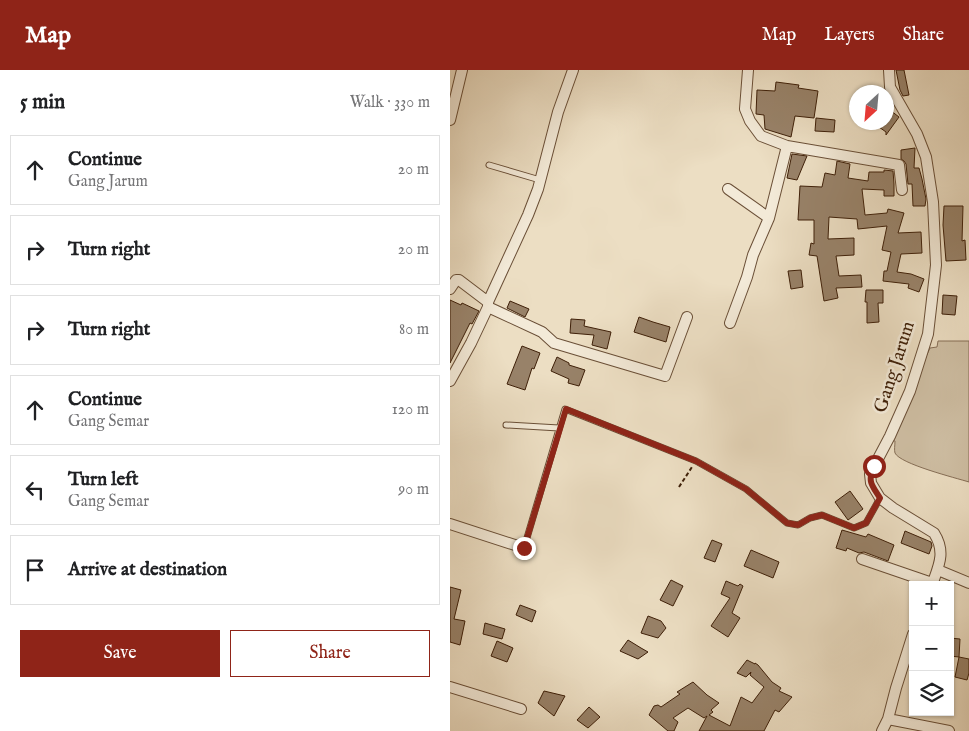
<!DOCTYPE html>
<meta charset="utf-8">
<style>
body{margin:0;font-family:"IM FELL English",serif;background:#f2f2f2;color:#202124}
.controls{position:absolute;right:15px;bottom:15px;display:grid;overflow:hidden;border-radius:0px;box-shadow:0 1px 4px #0004}
.controls button{width:45px;height:45px;display:grid;place-items:center;padding:0;border:0;border-bottom:1px solid #e0e0e0;background:#fff;color:#202124;font:25px sans-serif}
.compass{position:absolute;left:399px;top:15px;width:45px;height:45px;border-radius:50%;background:#fff;box-shadow:0 1px 4px #0004;rotate:206deg}
.stop{position:absolute;width:15px;height:15px;margin:-11px;border:4px solid #8f2418;border-radius:50%;background:#fff}
.stop.end{background:#8f2418;border-color:#fff;box-shadow:0 1px 5px #0008}
.list{margin:0;padding:0;list-style:none}
h2{display:flex;justify-content:space-between;align-items:center;height:65px;margin:0;padding:0 20px;font-size:21px}
h2 small{font-size:16px;font-weight:400;color:#757577}
.list li{display:grid;grid-template-columns:32px 1fr auto;gap:15px;align-items:center;box-sizing:border-box;height:70px;margin:0 10px 10px;padding:0 10px;border:1px solid #e0e0e0;border-radius:0px}
.list b{display:block;font-size:19px;white-space:nowrap}
.list p{margin:0;font-size:16px;white-space:nowrap;color:#757577}
.list em{font-size:16px;font-style:normal;color:#757577}
.actions{display:flex;gap:10px;padding:15px 20px}
.actions a{flex:1;padding:11px 0;border:1px solid #8f2418;border-radius:0px;text-align:center;font-size:18px;color:#8f2418}
.actions .main{background:#8f2418;color:#fff}
.icon{flex:none;width:28px;height:28px;fill:none;stroke:currentColor;stroke-width:2;stroke-linecap:round;stroke-linejoin:round}
.map{position:relative;flex:none;width:519px;height:661px;overflow:hidden}
header{display:flex;align-items:center;gap:30px;box-sizing:border-box;height:70px;padding:0 25px;background:#8f2418;color:#fff}
header strong{font-size:24px}
nav{display:flex;gap:28px;margin-inline-start:auto;font-size:18px}
main{display:flex}
aside{flex:1;background:#fff}
.map>svg:first-child{display:block}
.green{fill:#cebea3;stroke:#866e56}
.building{fill:#988269;stroke:#3e1f08}
.lines{fill:none;stroke-linecap:round;stroke-linejoin:round}
.service-casing{stroke:#6a4f37;stroke-width:7}
.minor-casing{stroke:#6a4f37;stroke-width:12}
.path{stroke:#3e1f08;stroke-width:2;stroke-dasharray:4 2.5;stroke-linecap:butt}
.service{stroke:#f3ead8;stroke-width:5}
.minor{stroke:#f3ead8;stroke-width:10}
.route{stroke:#8f2418;stroke-width:6}
.labels{text-anchor:middle;dominant-baseline:central;stroke-width:5;stroke-linejoin:round;paint-order:stroke}
.street-label{font-size:19px;fill:#3e1f08;stroke:#f3ead8}
</style>
<header>
<strong>Map</strong>
<nav><a>Map</a><a>Layers</a><a>Share</a></nav>
</header>
<main>
<aside>
<h2>5 min<small>Walk · 330 m</small></h2>
<ul class="list">
<li><svg class="icon" aria-label="ahead" viewBox="0 0 24 24"><path d="M12 20V5M6 11l6-6 6 6"/></svg><div><b>Continue</b><p>Gang Jarum</p></div><em>20 m</em></li>
<li><svg class="icon" aria-label="right" viewBox="0 0 24 24"><path d="M7 20v-9h11M14 6l5 5-5 5"/></svg><div><b>Turn right</b></div><em>20 m</em></li>
<li><svg class="icon" aria-label="right" viewBox="0 0 24 24"><path d="M7 20v-9h11M14 6l5 5-5 5"/></svg><div><b>Turn right</b></div><em>80 m</em></li>
<li><svg class="icon" aria-label="ahead" viewBox="0 0 24 24"><path d="M12 20V5M6 11l6-6 6 6"/></svg><div><b>Continue</b><p>Gang Semar</p></div><em>120 m</em></li>
<li><svg class="icon" aria-label="left" viewBox="0 0 24 24"><path d="M17 20v-9H6M10 6l-5 5 5 5"/></svg><div><b>Turn left</b><p>Gang Semar</p></div><em>90 m</em></li>
<li><svg class="icon" aria-label="arrive" viewBox="0 0 24 24"><path d="M6 21V4h12l-3 4 3 4H6"/></svg><div><b>Arrive at destination</b></div></li>
</ul>
<div class="actions"><a class="main">Save</a><a>Share</a></div>
</aside>
<div class="map">
<svg width="519" height="661" viewBox="0 0 519 661">
<rect width="100%" height="100%" fill="#ecdec3"/>
<filter id="stains"><feTurbulence type="fractalNoise" baseFrequency=".004" numOctaves="4"/><feColorMatrix values="0 0 0 0 .2 0 0 0 0 .09 0 0 0 0 .02 0 0 0 .5 -.17"/></filter>
<radialGradient id="worn" r=".72"><stop offset=".6" stop-color="#630" stop-opacity="0"/><stop offset="1" stop-color="#630" stop-opacity=".3"/></radialGradient>
<path class="green" d="M488 271H519V412C506 408 450 394 445 383 444 380 445 375 445 371L438 369 480 278 487 277Z"/>
<path class="building" d="M446 0H454L459 25 453 26 450 20Z
M326 12 349 15 348 18 368 21 364 48 345 46 341 67 315 59 314 45 306 44 307 20 325 21Z
M436 37 449 47 436 65V62L422 52H436Z
M366 48 385 50 384 62 365 61Z
M465 78 464 98H469L472 109 476 129 475 136H463L462 114H458L456 94 454 91 451 89V80Z
M342 84 357 86 347 110 337 108Z
M387 91 400 94 398 108 418 111 419 102H434V100L443 101 444 114V126H434V120L412 119 415 145 437 143 438 139 454 143 448 163 471 162 472 183 451 184 447 202 461 204 474 209 469 222 458 218 459 214 433 211 434 201H437L441 182 432 180 437 156 408 159 407 149 379 147 378 169 404 168V185L386 186 389 206 411 205 412 217 386 218 388 228 374 231 367 186 359 185 361 173 364 174V150H348L350 116 372 117 375 103 385 105Z
M494 136H513L512 171 515 170 516 190 496 191 493 155Z
M351 200 353 217 341 219 338 201Z
M416 220H433V233H428L429 252 417 253V232H415Z
M493 225 507 226 505 245 492 244Z
M0 230 11 235 12 233 29 241 22 254 20 253 0 293Z
M60 231 79 239 75 247 57 238Z
M189 247 203 252 220 257 216 272 184 262Z
M121 249 135 250 134 256 161 262 157 279 142 275 144 265 120 263Z
M72 276 90 283 84 299 82 298 75 320 57 314Z
M107 287 119 293V295L135 300 129 316 118 313 119 309 101 301Z
M400 421 413 439 398 450 385 432Z
M392 460 416 467 418 464 444 475 438 491 414 482 409 483 397 478 396 481 386 478Z
M455 461 481 472 482 476 479 484 451 473Z
M262 470 272 474 265 492 254 488Z
M301 480 329 492 323 508 294 496Z
M221 510 233 516 223 536 210 530Z
M276 511 288 516 290 514 293 516 282 543 290 548 278 567 261 556 280 528 271 524Z
M0 517 11 520 4 549 15 551 10 575 0 572Z
M70 535 86 541 82 552 66 545Z
M198 546 211 551 216 558 208 568 191 563Z
M35 553 55 559 52 569 33 564Z
M500 568 510 569 509 587 500 586Z
M178 570 191 578 198 582 188 589 170 581Z
M47 571 63 578 57 592 41 586Z
M509 587 519 589V603L517 610 505 607Z
M297 590 305 594V593L308 595 322 612 331 618 329 621 342 627 329 642 325 640 314 661H249L257 646 254 648 238 638 223 648 228 652 224 661H218L199 645 204 636 208 635 211 637 230 624 227 622 243 612 257 625 269 633 261 640 263 642 259 645 280 656 291 627 302 633 314 617 300 605 301 602 296 607 287 603Z
M94 621 115 626 104 646 88 633Z
M139 637 150 647 138 658 127 650Z"/>
<g class="lines">
<defs>
<path id="service" d="M39 95 90 110
M56 355 109 358
M74 478 115 339 246 391 296 419 337 453 348 455 360 448 372 445 404 458 416 453 430 428"/>
<path id="minor" d="M298 0 295 39 300 51 311 66 337 76
M439 0 440 17 467 64 476 87 483 132 486 195 478 264 460 321 440 366 420 404 421 413 430 428 443 438 484 463C496 482 489 495 482 515
M0 50 12 0
M278 119 319 148
M0 219 6 210H9L38 232
M38 237 92 262 104 273 215 306 237 247
M280 253 297 207 303 185 319 148 337 76 449 95 452 120
M0 311 21 273 38 237V232L78 145 88 119 108 42 123 0
M0 454 74 478
M412 489 482 513
M488 500 519 513
M0 617 71 639
M438 649 499 661
M432 661 438 649 446 618 463 564"/>
</defs>
<use href="#service" class="service-casing"/>
<use href="#minor" class="minor-casing"/>
<path class="path" d="M229 417 242 397"/>
<use href="#service" class="service"/>
<use href="#minor" class="minor"/>
</g>
<g class="lines">
<path class="route" d="M74 478 116 339 246 391 296 419 337 453 348 455 360 448 372 445 404 458 416 453 430 428C422 415 417 412 424 396"/>
</g>
<g class="labels">
<g class="street-label">
<text transform="translate(445 297) rotate(-72)">Gang Jarum</text>
</g>
</g>
<rect width="100%" height="100%" filter="url(#stains)"/>
<rect width="100%" height="100%" fill="url(#worn)"/>
</svg>
<div class="controls">
<button>+</button>
<button>−</button>
<button><svg class="icon" aria-label="layers" viewBox="0 0 24 24"><path d="M12 4l9 5-9 5-9-5zM3 14l9 5 9-5"/></svg></button>
</div>
<svg class="compass" viewBox="-18 -18 36 36"><path d="M0-13l5 13h-10z" fill="#e53935"/><path d="M0 13l5-13h-10z" fill="#757577"/></svg>
<div class="stop" style="left:424px;top:396px"></div>
<div class="stop end" style="left:74px;top:478px"></div>
</div>
</main>
